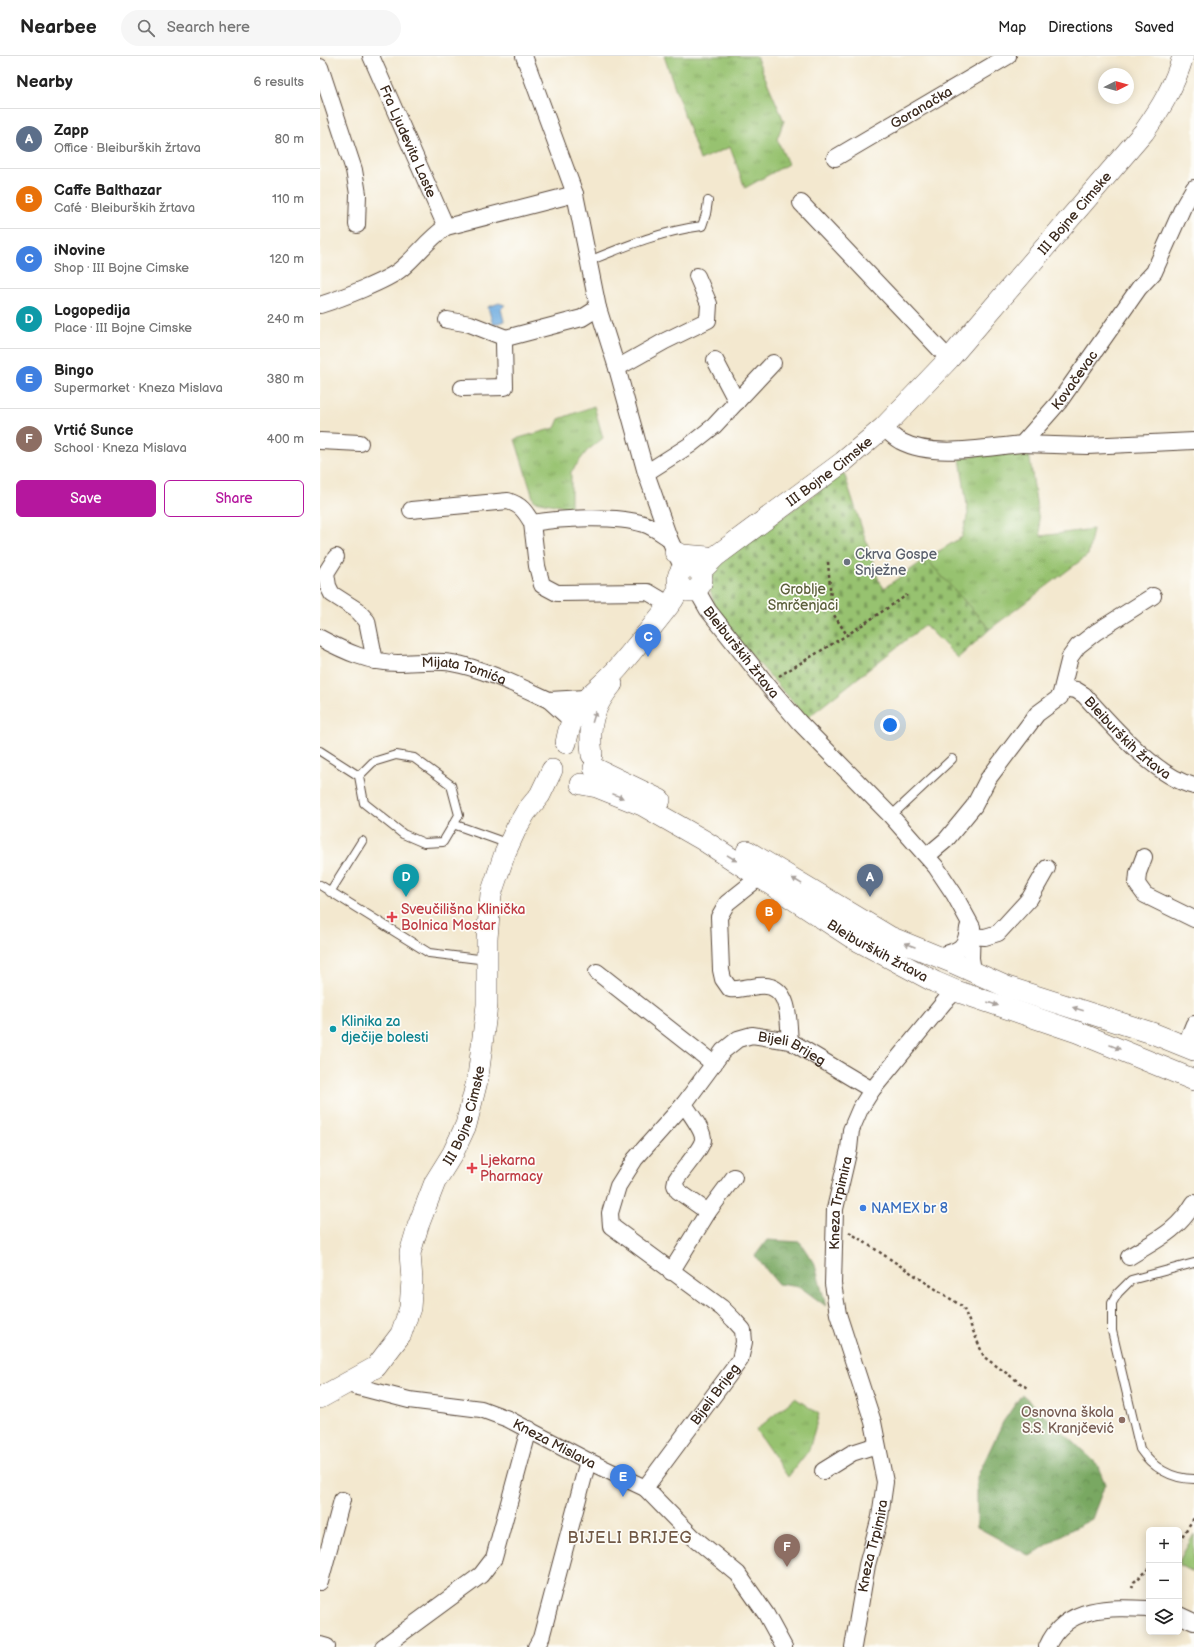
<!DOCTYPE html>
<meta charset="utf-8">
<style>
body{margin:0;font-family:"Balsamiq Sans",sans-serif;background:#f6f6f6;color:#222}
.controls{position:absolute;right:12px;bottom:12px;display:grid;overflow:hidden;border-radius:6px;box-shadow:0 2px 10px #0003}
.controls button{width:36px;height:36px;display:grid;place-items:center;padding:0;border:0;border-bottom:1px solid #e0e0e0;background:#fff;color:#222;font:20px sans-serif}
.compass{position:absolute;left:778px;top:12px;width:36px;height:36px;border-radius:50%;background:#fff;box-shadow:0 2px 10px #0003;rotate:84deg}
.you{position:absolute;left:570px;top:669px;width:14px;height:14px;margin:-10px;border:3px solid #fff;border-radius:50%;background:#1a73e8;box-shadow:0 0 0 6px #1a73e833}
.badge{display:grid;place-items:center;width:26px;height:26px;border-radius:50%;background:#b5179e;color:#fff;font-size:13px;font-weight:700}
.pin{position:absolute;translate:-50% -33px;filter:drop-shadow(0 1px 2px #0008)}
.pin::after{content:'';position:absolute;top:21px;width:14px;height:12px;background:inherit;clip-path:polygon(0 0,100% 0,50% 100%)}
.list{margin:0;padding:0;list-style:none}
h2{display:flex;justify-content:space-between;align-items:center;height:52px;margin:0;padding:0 16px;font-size:17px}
h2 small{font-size:13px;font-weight:400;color:#767676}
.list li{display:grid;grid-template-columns:26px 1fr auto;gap:12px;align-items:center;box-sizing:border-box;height:60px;padding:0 16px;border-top:1px solid #e0e0e0}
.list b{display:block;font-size:15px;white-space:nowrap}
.list p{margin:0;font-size:13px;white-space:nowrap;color:#767676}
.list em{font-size:13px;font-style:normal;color:#767676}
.actions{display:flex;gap:8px;padding:12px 16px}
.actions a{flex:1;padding:9px 0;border:1px solid #b5179e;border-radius:6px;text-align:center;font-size:14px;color:#b5179e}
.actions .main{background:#b5179e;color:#fff}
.icon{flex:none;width:22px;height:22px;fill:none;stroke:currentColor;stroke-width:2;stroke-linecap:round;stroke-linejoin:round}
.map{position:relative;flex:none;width:874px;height:1591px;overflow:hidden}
header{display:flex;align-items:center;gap:24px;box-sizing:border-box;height:56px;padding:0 20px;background:#fff;border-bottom:1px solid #e0e0e0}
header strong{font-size:19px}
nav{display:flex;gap:22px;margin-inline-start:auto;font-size:14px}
.search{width:280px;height:36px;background:#f6f6f6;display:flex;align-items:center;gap:10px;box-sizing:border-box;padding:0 14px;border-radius:22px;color:#767676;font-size:15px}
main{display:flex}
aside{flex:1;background:#fff}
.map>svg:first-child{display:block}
.grass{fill:url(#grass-tufts);stroke:#697646}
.forest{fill:url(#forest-crowns);stroke:#5a6940}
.cemetery{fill:url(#cemetery-stones);stroke:#697646}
.pitch{fill:#97c26f;stroke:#697646}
.water{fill:#6eace0;stroke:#546b7f}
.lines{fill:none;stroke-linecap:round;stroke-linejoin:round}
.service-casing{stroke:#574639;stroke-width:10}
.minor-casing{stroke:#574639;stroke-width:18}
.tertiary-casing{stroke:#574639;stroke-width:22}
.path{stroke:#574639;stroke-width:2.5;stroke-dasharray:3 3;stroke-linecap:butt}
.service{stroke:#fff;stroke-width:8}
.minor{stroke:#fff;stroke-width:16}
.tertiary{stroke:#fff;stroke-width:21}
.oneway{fill:#a79f9a}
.worship-dot{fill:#6b7280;stroke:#fdfcf7;stroke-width:1.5}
.health-dot{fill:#e0444e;stroke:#fdfcf7;stroke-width:1.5}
.culture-dot{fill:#0f9aa8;stroke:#fdfcf7;stroke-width:1.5}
.shop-dot{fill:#3f7fe0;stroke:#fdfcf7;stroke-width:1.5}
.education-dot{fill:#8d6e63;stroke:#fdfcf7;stroke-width:1.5}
.labels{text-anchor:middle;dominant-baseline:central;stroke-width:3.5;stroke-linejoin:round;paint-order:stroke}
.street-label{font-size:14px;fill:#3b2a1e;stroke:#fdfcf7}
.worship-label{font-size:14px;fill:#5b616d;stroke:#fdfcf7;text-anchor:start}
.park-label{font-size:14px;fill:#5b5f3a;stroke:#fdfcf7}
.health-label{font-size:14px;fill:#be3a42;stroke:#fdfcf7;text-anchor:start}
.culture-label{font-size:14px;fill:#0d838f;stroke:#fdfcf7;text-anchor:start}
.shop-label{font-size:14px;fill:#366cbe;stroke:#fdfcf7;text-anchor:start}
.education-label{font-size:14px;fill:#785e54;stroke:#fdfcf7;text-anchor:end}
.quarter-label{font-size:16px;letter-spacing:1px;fill:#715946;stroke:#fdfcf7}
</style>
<header>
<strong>Nearbee</strong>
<div class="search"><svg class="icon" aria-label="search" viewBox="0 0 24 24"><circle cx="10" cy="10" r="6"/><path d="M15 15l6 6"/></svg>Search here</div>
<nav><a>Map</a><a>Directions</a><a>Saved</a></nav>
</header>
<main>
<aside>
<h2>Nearby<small>6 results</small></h2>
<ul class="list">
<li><span class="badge" style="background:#5c6f8a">A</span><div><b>Zapp</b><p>Office · Bleiburških žrtava</p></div><em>80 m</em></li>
<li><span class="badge" style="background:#e8710a">B</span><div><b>Caffe Balthazar</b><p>Café · Bleiburških žrtava</p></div><em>110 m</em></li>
<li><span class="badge" style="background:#3f7fe0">C</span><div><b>iNovine</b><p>Shop · III Bojne Cimske</p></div><em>120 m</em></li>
<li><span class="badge" style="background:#0f9aa8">D</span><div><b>Logopedija</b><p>Place · III Bojne Cimske</p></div><em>240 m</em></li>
<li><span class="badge" style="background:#3f7fe0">E</span><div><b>Bingo</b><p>Supermarket · Kneza Mislava</p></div><em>380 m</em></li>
<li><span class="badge" style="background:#8d6e63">F</span><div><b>Vrtić Sunce</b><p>School · Kneza Mislava</p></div><em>400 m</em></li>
</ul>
<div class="actions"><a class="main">Save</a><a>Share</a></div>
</aside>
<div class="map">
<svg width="874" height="1591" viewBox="0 0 874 1591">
<defs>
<pattern id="grass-tufts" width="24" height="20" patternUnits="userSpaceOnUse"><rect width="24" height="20" fill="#97c26f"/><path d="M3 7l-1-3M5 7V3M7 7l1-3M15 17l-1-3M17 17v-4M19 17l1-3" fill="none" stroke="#7c9e5b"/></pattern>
<pattern id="forest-crowns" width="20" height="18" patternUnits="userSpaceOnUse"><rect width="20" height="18" fill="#79a862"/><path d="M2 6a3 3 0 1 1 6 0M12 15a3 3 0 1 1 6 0" fill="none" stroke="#648950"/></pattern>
<pattern id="cemetery-stones" width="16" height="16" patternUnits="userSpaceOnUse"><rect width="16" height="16" fill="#97c26f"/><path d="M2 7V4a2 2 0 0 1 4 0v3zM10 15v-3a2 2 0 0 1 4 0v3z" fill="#7c9e5b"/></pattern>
</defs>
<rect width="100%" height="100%" fill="#fdfcf7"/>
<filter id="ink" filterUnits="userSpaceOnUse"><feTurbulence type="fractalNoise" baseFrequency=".025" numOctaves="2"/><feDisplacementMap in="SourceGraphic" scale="8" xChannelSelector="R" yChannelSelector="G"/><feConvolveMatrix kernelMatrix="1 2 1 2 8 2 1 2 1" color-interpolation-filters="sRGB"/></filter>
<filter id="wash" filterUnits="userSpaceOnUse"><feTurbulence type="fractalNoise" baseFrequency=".012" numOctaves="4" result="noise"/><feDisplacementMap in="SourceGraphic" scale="16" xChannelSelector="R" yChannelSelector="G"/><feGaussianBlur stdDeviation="0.9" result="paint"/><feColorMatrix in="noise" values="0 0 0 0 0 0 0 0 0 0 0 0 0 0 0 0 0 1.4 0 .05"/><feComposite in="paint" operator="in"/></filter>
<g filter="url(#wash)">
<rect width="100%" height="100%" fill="#f3e8cf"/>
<path class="grass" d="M344 0H436L464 65 457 83 468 108 425 132 410 91 380 104Z
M274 350 283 382 267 395 251 416V452L214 445 195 383 235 372 239 363Z
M677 396H709L721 480 773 473 768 499 670 573 606 503 642 481 648 457 640 402Z
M475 1342 499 1358 489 1394 468 1421 436 1374Z"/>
<path class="forest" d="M447 1184 480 1186 495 1209 506 1250 480 1231 458 1228 435 1200Z
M702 1338 777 1408 785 1428 772 1463 745 1477 710 1500 657 1471V1421L683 1366Z"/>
<path class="cemetery" d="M524 417 559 525 564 532 606 503 670 573 638 602 605 569 487 662 397 560 387 522 410 499Z"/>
<path class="pitch" d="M874 1478V1517L859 1509V1505Z"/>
<path class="water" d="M179 247 185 249 181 253 184 265 173 269 168 251Z"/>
</g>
<g filter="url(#ink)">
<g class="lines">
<defs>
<path id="service" d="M269 205C306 190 342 175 382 170L386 158 388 145
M0 695 39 720 44 747 83 778 104 787 123 786 139 759 131 729 94 702 76 699 53 706 39 720
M571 760 632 703
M133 768 189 788
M0 829 109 897 167 904
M10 836 42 785
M874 1207 811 1224 798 1237 792 1247V1275L820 1393C832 1411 851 1423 874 1423"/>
<g id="minor">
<path id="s1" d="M51 0 126 171"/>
<path d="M204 0 255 138 278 252 297 312 326 417 349 482 363 513"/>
<path d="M0 11 34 114 38 138 37 169"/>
<path id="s2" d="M515 102 688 0"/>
<path d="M481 147 629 303"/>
<path d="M0 249C19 243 67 225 81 213 97 200 108 183 126 171L255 138"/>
<path d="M127 264 150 268 186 282"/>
<path d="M395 304 417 346"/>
<path d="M297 312 345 285 388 264 389 248 377 220"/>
<path d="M142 332 185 331 184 287 186 282 262 262 278 252"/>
<path id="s3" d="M563 372C569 376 574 382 580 385 614 403 667 391 702 388L739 346 819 232 834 216 863 151 874 132"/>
<path d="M0 385 40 387"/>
<path d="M702 388 767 390 874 385"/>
<path d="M326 417 370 389 394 370 453 307"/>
<path d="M91 454 188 445C201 449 205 455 212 467 241 462 296 459 324 468 333 471 341 477 349 482"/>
<path d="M212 467 217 510 222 529 237 537 328 536 350 549"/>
<path d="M16 501 6 517 8 530 12 538 37 554 47 565 55 605"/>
<path id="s4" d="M376 533 388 554 449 631 479 666 571 760 616 811 634 838 652 871 651 902 653 915"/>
<path id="s5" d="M0 582C24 595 50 607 78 607 96 607 114 604 132 607 160 611 203 632 229 644"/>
<path id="s6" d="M743 632 756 634 764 639C792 669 834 720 874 730"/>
<path d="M251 664 229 644 265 642"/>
<path d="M607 800 626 784 654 750 668 723 717 658 740 641 750 601 758 590 776 576 833 540"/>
<path d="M824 801 818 817 817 828 825 839 874 863"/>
<path d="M441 820 407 847 399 861 401 914 403 923 410 933C418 934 425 931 432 931 437 930 446 929 451 931 471 938 468 969 470 985"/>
<path d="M647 880 665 881 678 877 710 842 727 812"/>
<path d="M619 900C637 895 646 894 648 872"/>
<path d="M277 916 394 1008"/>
<path d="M865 990 874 968"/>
<path d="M364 1048C369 1056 384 1075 383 1084 381 1094 362 1114 356 1124L355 1129 358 1135 388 1156"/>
<path d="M809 1201C836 1184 857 1176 874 1147"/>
<path d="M351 1216 388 1156 414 1121"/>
<path id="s7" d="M27 1328 89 1344 161 1353 188 1363 268 1405 325 1432 373 1481 418 1518 446 1558 464 1591"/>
<path d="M503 1415 532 1397 557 1389"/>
<path id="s8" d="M325 1432 420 1304 424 1286 423 1274 414 1264 402 1252 291 1170 290 1157 298 1130 315 1103 364 1048 403 995 418 983 432 979 470 985 552 1034"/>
<path d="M0 1526 22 1444"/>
<path d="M859 1559 874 1566"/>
<path d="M0 1589 7 1591"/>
<path d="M63 1591 161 1519 174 1502 209 1373"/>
<path d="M216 1591 221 1582 268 1405"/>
<path id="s9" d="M533 1591 547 1509 560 1461 565 1426 553 1366 518 1258 513 1228 515 1153 529 1093 531 1074 540 1053 552 1034 625 945 636 935"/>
<path d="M727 1591C745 1549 791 1551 829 1553"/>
</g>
<g id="tertiary">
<path d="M355 496 363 499 388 501"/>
<circle cx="370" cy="523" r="12"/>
<path id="s10" d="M380 516 396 500 523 406 563 372 629 303 824 76C841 52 855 29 863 0"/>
<path d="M246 687C254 642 273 641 299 611 317 589 336 567 353 544L358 535 359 528"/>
<path d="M272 699C268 669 273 651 292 628"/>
<path d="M274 712 340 744"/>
<path id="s11" d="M261 728 277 731 322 749 383 784 531 881 615 926 636 935 757 976 874 1024"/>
<path d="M427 795 570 881 629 905 687 931 832 977 874 994"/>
<path id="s12" d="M0 1342 56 1311 81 1278 90 1252 92 1224 90 1197 98 1170 115 1126 133 1097 146 1069 158 1021 167 949V882L171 838 185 797 196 773 206 756 220 739 232 714"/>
</g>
</defs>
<use href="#service" class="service-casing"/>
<use href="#minor" class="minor-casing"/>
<use href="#tertiary" class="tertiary-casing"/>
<path class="path" d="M508 506 512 556 527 579
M459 620 527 579 587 539
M529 1176 643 1251 664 1301 707 1332
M859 1485 874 1462
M812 1532 814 1526 829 1513"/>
<use href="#service" class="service"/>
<use href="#minor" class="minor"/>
<use href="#tertiary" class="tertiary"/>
</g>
<defs><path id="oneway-solid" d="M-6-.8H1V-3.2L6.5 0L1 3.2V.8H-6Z"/></defs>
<g class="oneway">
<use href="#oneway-solid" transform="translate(274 661) rotate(-73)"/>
<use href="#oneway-solid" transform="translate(298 740) rotate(22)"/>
<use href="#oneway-solid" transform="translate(412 802) rotate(32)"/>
<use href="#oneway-solid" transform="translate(477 825) rotate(-149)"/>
<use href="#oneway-solid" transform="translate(590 889) rotate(-158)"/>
<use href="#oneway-solid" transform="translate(673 948) rotate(19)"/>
<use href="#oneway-solid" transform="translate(758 953) rotate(-163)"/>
<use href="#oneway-solid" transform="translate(795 991) rotate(22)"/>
</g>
</g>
<circle class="worship-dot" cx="527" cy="506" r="4"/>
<g class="health-dot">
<path d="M70 855h4v4h4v4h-4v4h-4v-4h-4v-4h4z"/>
<path d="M150 1106h4v4h4v4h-4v4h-4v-4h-4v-4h4z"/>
</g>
<circle class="culture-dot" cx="13" cy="973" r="4"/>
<circle class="shop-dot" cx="543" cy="1152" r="4"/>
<circle class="education-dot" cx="802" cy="1364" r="4"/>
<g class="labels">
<g class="street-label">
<text stroke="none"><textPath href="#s2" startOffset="100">Goranačka</textPath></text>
<text stroke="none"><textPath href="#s1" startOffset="93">Fra Ljudevita Laste</textPath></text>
<text stroke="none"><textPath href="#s10" startOffset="521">III Bojne Cimske</textPath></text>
<text stroke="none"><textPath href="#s3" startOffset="228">Kovačevac</textPath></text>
<text stroke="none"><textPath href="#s10" startOffset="164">III Bojne Cimske</textPath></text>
<text stroke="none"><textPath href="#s4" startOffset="78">Bleiburških žrtava</textPath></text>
<text stroke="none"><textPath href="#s5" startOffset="150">Mijata Tomića</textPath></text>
<text stroke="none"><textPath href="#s6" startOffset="84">Bleiburških žrtava</textPath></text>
<text stroke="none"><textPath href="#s11" startOffset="342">Bleiburških žrtava</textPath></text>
<text stroke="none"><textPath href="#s8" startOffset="647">Bijeli Brijeg</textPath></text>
<text stroke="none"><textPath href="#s12" startOffset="337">III Bojne Cimske</textPath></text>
<text stroke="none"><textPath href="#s9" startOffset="455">Kneza Trpimira</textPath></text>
<text stroke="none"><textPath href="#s8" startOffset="117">Bijeli Brijeg</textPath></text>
<text stroke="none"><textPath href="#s7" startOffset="218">Kneza Mislava</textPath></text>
<text stroke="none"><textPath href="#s9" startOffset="103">Kneza Trpimira</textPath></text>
</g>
<g class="worship-label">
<text x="535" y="498">Ckrva Gospe<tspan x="535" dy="16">Snježne</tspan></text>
</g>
<g class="park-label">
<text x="483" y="533">Groblje<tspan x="483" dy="16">Smrčenjaci</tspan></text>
</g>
<g class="health-label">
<text x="81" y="853">Sveučilišna Klinička<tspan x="81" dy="16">Bolnica Mostar</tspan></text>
<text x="160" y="1104">Ljekarna<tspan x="160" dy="16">Pharmacy</tspan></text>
</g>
<g class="culture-label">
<text x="21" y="965">Klinika za<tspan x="21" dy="16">dječije bolesti</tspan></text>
</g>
<g class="shop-label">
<text x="551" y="1152">NAMEX br 8</text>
</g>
<g class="education-label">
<text x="794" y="1356">Osnovna škola<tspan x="794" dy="16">S.S. Kranjčević</tspan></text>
</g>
<g class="quarter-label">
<text x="310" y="1482">BIJELI BRIJEG</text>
</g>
</g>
</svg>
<div class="controls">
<button>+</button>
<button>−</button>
<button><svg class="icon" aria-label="layers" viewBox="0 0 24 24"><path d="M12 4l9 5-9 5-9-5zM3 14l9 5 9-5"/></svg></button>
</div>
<svg class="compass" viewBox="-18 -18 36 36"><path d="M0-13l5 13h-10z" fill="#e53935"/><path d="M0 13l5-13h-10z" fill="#767676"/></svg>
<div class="you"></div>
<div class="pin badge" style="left:550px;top:841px;background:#5c6f8a">A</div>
<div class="pin badge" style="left:449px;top:876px;background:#e8710a">B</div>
<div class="pin badge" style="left:328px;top:601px;background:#3f7fe0">C</div>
<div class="pin badge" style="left:86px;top:841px;background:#0f9aa8">D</div>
<div class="pin badge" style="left:303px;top:1441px;background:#3f7fe0">E</div>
<div class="pin badge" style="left:467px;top:1511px;background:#8d6e63">F</div>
</div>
</main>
